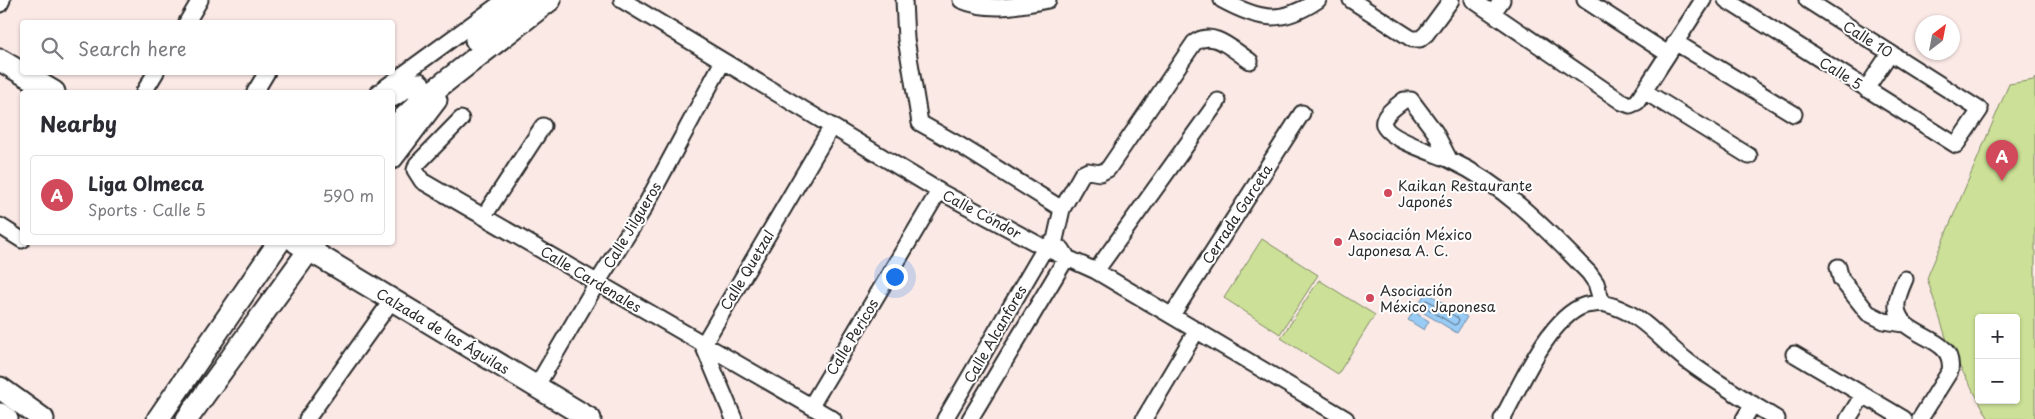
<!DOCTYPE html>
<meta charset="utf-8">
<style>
body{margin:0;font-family:"Playpen Sans",sans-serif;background:#f2f2f3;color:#2b2b33}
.controls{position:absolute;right:15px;bottom:15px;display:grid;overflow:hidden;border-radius:5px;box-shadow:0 1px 4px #0004}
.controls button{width:45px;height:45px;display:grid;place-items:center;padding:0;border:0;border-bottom:1px solid #e1e1e2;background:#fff;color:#2b2b33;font:25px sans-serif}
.compass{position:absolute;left:1915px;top:15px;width:45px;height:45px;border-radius:50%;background:#fff;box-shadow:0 1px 4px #0004;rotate:32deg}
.you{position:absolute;left:894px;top:276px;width:18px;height:18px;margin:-12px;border:4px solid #fff;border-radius:50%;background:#1a73e8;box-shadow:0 0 0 8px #1a73e833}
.badge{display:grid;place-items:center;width:32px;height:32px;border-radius:50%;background:#d1495b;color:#fff;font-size:16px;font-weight:700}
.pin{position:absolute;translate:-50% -41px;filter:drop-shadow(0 1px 2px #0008)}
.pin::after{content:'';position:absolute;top:26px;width:18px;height:15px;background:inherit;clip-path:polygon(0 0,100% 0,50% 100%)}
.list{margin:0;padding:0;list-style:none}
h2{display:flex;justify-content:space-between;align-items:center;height:65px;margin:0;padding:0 20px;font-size:21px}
h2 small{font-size:16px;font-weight:400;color:#7c7c81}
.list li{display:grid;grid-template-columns:32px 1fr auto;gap:15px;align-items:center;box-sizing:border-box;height:80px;margin:0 10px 10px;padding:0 10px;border:1px solid #e1e1e2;border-radius:5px}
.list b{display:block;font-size:19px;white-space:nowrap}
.list p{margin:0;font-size:16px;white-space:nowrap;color:#7c7c81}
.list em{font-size:16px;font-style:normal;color:#7c7c81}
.icon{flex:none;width:28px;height:28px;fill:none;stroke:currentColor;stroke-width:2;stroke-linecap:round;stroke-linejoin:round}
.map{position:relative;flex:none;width:2035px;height:419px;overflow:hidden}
.search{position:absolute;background:#fff;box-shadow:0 1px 4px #0004;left:20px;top:20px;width:375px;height:55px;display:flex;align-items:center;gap:12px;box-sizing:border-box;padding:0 18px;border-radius:5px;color:#7c7c81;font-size:19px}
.panel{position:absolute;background:#fff;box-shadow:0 1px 4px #0004;left:20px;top:90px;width:375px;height:155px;border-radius:5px}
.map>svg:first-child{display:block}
.green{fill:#cce197;stroke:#7c8661;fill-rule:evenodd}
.water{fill:#98cbf5;stroke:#6c8ba4}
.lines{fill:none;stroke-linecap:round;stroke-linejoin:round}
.shore{stroke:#576b7c;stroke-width:1}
.street-casing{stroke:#2b2b2b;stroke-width:19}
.secondary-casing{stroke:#2b2b2b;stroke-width:25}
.street{stroke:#fff;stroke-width:15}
.secondary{stroke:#fff;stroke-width:21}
.poi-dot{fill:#d1495b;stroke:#fff;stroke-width:2}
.labels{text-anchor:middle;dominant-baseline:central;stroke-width:4;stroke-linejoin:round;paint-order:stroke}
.street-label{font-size:14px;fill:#2b2b2b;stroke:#fff}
.poi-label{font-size:14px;fill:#2b2b2b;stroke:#fff;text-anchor:start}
</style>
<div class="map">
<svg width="2035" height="419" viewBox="0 0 2035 419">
<rect width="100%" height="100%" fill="#fbe9e6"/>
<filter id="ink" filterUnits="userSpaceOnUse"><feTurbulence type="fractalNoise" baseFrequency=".02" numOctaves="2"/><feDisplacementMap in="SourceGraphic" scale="10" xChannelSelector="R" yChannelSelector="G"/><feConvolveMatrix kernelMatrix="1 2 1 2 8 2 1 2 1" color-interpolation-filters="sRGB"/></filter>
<g filter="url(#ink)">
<path class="green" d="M2035 78V419H1989L1949 347 1927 278 2009 84 2034 80ZM1979 318H2016V400H1979Z
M1262 239 1318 275 1280 334 1224 298Z
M1319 280 1375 315 1338 374 1281 338Z"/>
<path class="water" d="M1426 292 1467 317 1457 333 1419 310 1417 314 1429 321 1424 330 1408 320Z"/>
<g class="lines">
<path class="shore" d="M1427 300 1458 318 1459 320 1457 324 1454 325 1425 307 1424 305Z"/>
<defs>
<path id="street" d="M622 0 939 191 1045 248 1096 271 1346 419
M904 0 906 39 920 123 961 146 1062 209 1055 240 1045 248 945 419
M961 0C989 12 1019 6 1048 0
M1222 0C1259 20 1281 25 1318 0
M1351 0 1412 39H1420L1426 34 1451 0
M1473 0 1622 102 1630 105 1637 102 1703 0
M1585 0 1668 54
M1726 0 1956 145 1980 110 1807 0
M0 4 2 0
M1493 13 1502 0
M187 22 200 0
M1675 42 1794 114
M1866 89 1890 53
M1644 91 1749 156
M144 92 156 72
M255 92 267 72
M379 92 505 0
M461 119 417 164 415 170 422 181 833 419
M1449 159 1435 132 1411 100H1404C1398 105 1381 116 1384 125 1388 139 1437 154 1450 160 1506 186 1547 230 1589 273L1596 283 1602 303C1645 313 1657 339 1690 363 1717 383 1748 401 1777 419
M1062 209 1082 174 1088 171 1100 173 1108 169 1194 43C1213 28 1234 51 1250 61
M484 216 543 126
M0 226 22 240
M1838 267 1841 279 1868 313 1884 321 1904 324
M1096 271 1218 101
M1905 279C1901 288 1896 299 1897 308 1901 340 1956 334 1950 371L1920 419
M1172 315 1302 113
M1794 354 1904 419
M536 387 597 283 643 210 723 61
M811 406 939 191
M307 419 392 300
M734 419 703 345 832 126
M970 419 1067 257 1062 249
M1144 419 1197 330
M1502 419C1520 387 1548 319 1583 306 1589 304 1596 304 1602 303
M1744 419 1753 404
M1848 419 1863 395"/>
<path id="secondary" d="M476 40 526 0
M0 60 54 92
M392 96 404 88 419 84
M392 129 427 96 550 0
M392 158 436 100
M296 242 590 419
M0 388 43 419
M0 414 7 419
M158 419 279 242
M187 419 315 242"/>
</defs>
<use href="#street" class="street-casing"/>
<use href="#secondary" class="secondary-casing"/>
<use href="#street" class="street"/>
<use href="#secondary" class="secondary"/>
</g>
</g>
<g class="poi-dot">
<circle cx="1388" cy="193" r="5"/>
<circle cx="1338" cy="242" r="5"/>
<circle cx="1370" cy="298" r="5"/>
</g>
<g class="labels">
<g class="street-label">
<text transform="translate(1868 39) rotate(32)">Calle 10</text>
<text transform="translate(1841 73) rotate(32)">Calle 5</text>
<text transform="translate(982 214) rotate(28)">Calle Cóndor</text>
<text transform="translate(1237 214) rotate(-57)">Cerrada Garceta</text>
<text transform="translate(632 225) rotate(-59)">Calle Jilgueros</text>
<text transform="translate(747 270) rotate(-59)">Calle Quetzal</text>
<text transform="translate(591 279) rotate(31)">Calle Cardenales</text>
<text transform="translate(443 331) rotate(31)">Calzada de las Águilas</text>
<text transform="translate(995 334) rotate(-60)">Calle Alcanfores</text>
<text transform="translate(852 337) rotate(-59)">Calle Pericos</text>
</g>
<g class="poi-label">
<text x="1398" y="185">Kaikan Restaurante<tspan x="1398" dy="16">Japonés</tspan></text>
<text x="1348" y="234">Asociación México<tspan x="1348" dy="16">Japonesa A. C.</tspan></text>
<text x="1380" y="290">Asociación<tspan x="1380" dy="16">México Japonesa</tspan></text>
</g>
</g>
</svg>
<div class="controls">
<button>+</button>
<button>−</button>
</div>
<svg class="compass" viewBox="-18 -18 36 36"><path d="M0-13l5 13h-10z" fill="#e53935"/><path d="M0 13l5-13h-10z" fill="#7c7c81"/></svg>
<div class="you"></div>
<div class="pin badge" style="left:2002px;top:181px">A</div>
<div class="search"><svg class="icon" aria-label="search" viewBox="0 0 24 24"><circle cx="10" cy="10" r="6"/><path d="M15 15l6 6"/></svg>Search here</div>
<section class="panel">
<h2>Nearby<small></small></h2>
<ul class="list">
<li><span class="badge">A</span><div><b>Liga Olmeca</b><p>Sports · Calle 5</p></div><em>590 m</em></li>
</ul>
</section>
</div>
